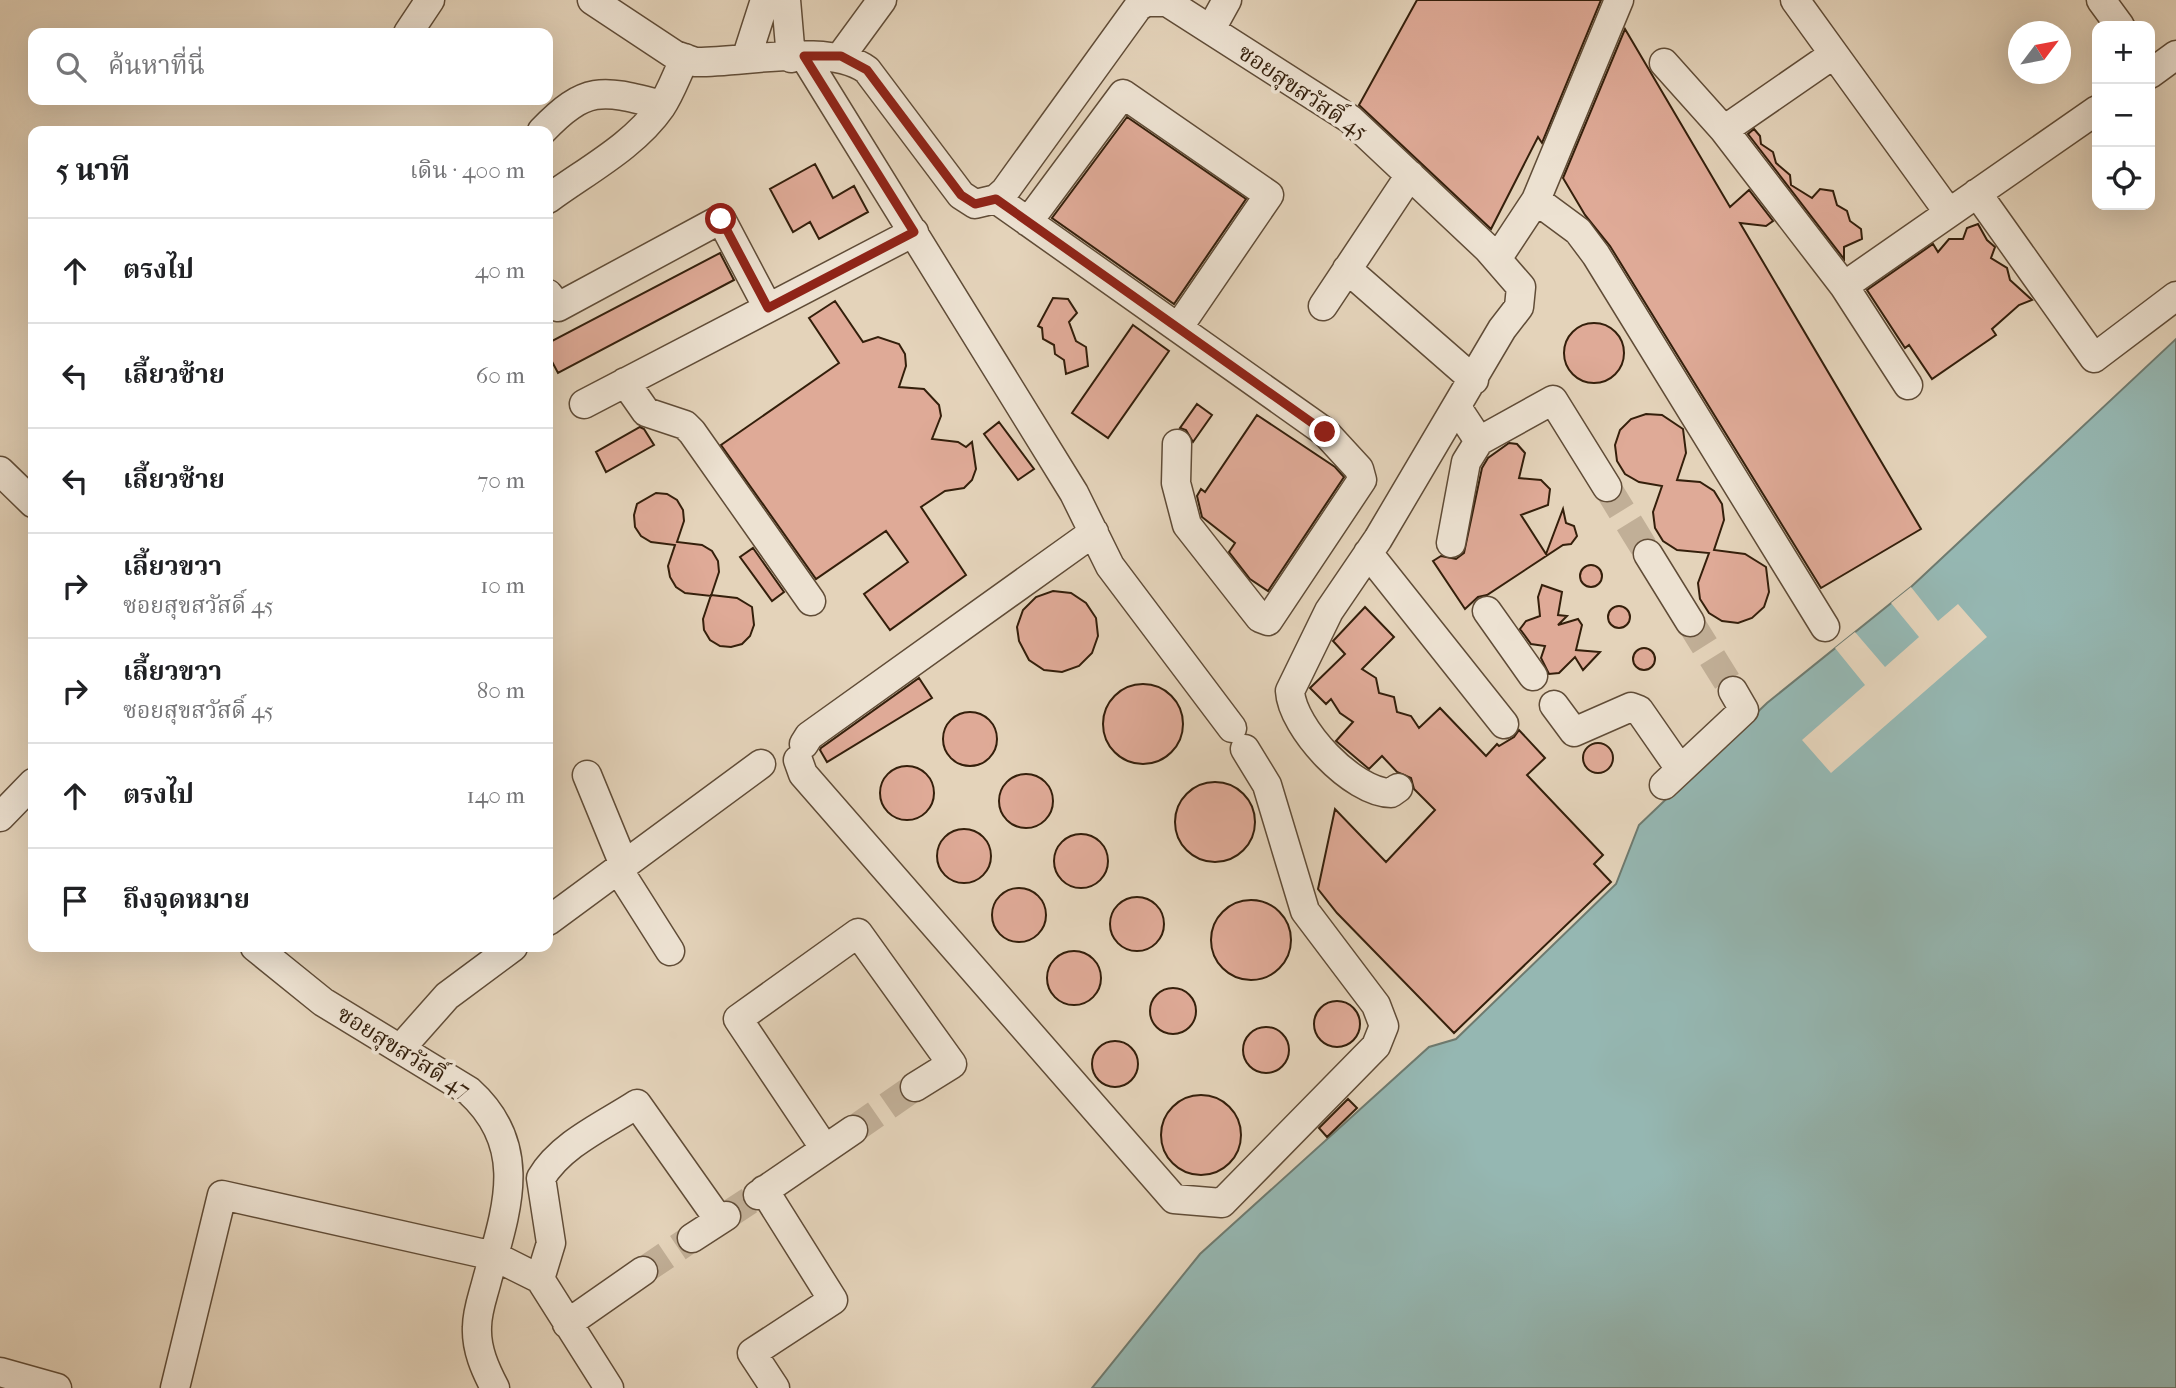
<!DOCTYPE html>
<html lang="th">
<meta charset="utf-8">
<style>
body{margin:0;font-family:"IM FELL French Canon","Noto Serif Thai",serif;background:#f6f6f6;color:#202124}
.controls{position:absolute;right:21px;top:21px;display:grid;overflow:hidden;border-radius:14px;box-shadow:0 7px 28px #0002}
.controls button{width:63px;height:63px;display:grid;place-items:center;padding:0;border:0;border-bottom:2px solid #e0e0e0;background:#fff;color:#202124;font:35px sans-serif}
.compass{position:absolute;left:2008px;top:21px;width:63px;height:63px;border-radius:50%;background:#fff;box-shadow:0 7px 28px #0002;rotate:58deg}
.stop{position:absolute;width:21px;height:21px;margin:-16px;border:5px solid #8f2418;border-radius:50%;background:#fff}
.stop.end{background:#8f2418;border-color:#fff;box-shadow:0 2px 7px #0008}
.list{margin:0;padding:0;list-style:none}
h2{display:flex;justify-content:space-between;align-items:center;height:91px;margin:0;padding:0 28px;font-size:30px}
h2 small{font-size:23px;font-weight:400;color:#757577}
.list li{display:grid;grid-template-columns:46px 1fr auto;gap:21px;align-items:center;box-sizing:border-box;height:105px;padding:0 28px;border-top:2px solid #e0e0e0}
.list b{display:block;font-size:26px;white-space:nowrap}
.list p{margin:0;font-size:23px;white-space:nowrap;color:#757577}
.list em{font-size:23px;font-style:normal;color:#757577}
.icon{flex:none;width:38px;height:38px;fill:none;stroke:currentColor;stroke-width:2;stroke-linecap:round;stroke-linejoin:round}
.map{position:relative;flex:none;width:2176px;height:1388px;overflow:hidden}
.search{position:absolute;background:#fff;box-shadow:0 7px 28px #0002;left:28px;top:28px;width:525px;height:77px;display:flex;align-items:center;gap:18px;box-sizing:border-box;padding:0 24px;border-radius:14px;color:#757577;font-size:26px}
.panel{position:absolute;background:#fff;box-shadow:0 7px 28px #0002;left:28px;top:126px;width:525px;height:826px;border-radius:14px}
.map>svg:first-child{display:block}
.water{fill:#95b7b2;stroke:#6e7a6f;stroke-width:2}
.pier{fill:#e4d3ba}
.building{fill:#dfaa97;stroke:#341f0b;stroke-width:2}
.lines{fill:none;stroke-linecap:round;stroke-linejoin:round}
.minor-tunnel{stroke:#c1af97;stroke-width:28;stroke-dasharray:28 14;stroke-linecap:butt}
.minor-casing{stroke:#604c37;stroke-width:31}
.minor{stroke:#ede2d2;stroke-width:28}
.route{stroke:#8f2418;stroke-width:9}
.labels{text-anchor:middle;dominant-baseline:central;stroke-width:7;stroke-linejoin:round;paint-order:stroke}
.street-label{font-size:23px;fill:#341f0b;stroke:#ede2d2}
</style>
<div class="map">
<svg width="2176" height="1388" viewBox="0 0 2176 1388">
<rect width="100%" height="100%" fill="#e4d3ba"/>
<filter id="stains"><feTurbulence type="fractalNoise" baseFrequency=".00286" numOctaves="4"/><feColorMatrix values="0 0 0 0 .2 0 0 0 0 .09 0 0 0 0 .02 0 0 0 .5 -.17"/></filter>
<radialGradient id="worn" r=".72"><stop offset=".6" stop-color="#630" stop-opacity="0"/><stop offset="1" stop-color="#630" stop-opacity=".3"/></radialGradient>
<path class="water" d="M2176 339V1388H1092L1200 1254 1429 1047 1456 1039 1616 884 1639 825 1767 703 1911 587Z"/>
<path class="pier" d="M1911 587 1938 621 1958 604 1987 637 1831 773 1802 740 1865 685 1835 648 1855 632 1885 667 1919 637 1891 603Z"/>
<path class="building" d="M1417 0H1601L1542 143 1538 137 1491 229 1359 105Z
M1625 29 1730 207 1749 190 1773 221 1766 226 1740 223 1921 529 1821 588 1610 246 1585 215 1563 178Z
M1127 117 1246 199 1174 304 1052 218Z
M1754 129 1760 136 1761 144 1773 152 1776 163 1790 175 1791 185 1812 198 1820 189 1833 191 1837 205 1847 211 1850 221 1861 229 1862 239 1844 247V259L1748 134Z
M815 164 833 198 854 186 868 212 819 239 810 222 793 232 770 189Z
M1978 224 1987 240 1995 247 1991 258 2007 268 2010 280 2032 300 2019 305 1992 329 1996 335 1932 379 1909 345 1905 348 1867 290 1933 244 1938 252 1949 239H1963L1967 228Z
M720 253 734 280 558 373 548 354V343Z
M1053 298 1068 299 1077 313 1069 322 1076 341 1086 347 1088 366 1066 374 1064 360 1055 354 1054 345 1043 339 1042 328 1038 326Z
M835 301 863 342 878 337 899 344 905 354 906 366 899 387 924 389 939 405 941 416 932 439 958 442 966 447 972 442 976 469 972 480 964 488 945 491 921 507 966 575 890 630 864 594 908 562 886 531 816 579 721 445 839 363 809 318Z
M1564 353a30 30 0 1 1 60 0a30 30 0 1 1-60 0Z
M1133 325 1169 351 1108 438 1072 413Z
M1197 404 1212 415 1193 442 1186 430 1180 428Z
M1646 414 1662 415 1683 429 1686 453 1677 480 1700 482 1714 491 1722 504 1724 520 1714 550 1745 554 1766 567 1769 592 1764 607 1752 618 1738 623 1722 621 1709 613 1700 599 1698 583 1709 553 1677 550 1663 541 1655 528 1653 512 1662 486 1639 482 1625 474 1617 461 1615 445 1620 430 1631 419Z
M1257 415 1335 467 1344 477 1268 591 1250 579 1229 552 1235 543 1202 517 1197 496 1201 489 1205 492Z
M999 422 1034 469 1018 480 984 434Z
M640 427 644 429 654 445 606 472 596 452Z
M1509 443 1517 444 1525 453 1519 478 1541 480 1550 489 1548 505 1521 515 1546 554 1563 509 1566 523 1574 526 1577 536 1571 544 1563 545 1487 595 1478 597 1465 609 1433 561 1441 556 1456 559 1464 553 1482 468 1488 458Z
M656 493 667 494 677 500 683 510 684 521 677 542 702 545 712 551 718 561 719 572 711 596 685 593 676 587 670 577 668 566 675 545 651 542 641 536 635 527 634 515 637 504Z
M753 548 784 592 772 601 740 557Z
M1580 576a11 11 0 1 1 22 0a11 11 0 1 1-22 0Z
M1542 585 1562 592 1558 615 1567 616 1558 625 1578 619 1582 625 1576 650 1600 652 1583 670 1575 657 1559 673 1549 674 1541 658 1545 646 1531 644 1520 629 1526 621 1540 616 1538 597Z
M1053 591 1071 593 1086 603 1096 618 1098 636 1092 653 1079 666 1062 672 1044 670 1029 660 1019 641 1017 627 1023 610 1036 597Z
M711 595 737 598 752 607 754 625 750 636 742 644 731 647 720 646 710 640 704 630 703 619Z
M1608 617a11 11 0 1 1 22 0a11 11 0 1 1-22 0Z
M1365 607 1394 637 1362 669 1376 678 1379 693 1394 697 1397 712 1411 716 1419 728 1440 708 1486 756 1497 744 1499 746 1514 737 1519 730 1545 758 1527 775 1603 855 1594 864 1611 882 1454 1033 1337 913 1318 889 1335 809 1386 862 1435 810 1414 789 1411 778 1397 772 1382 756 1369 769 1336 741 1353 722 1340 713 1331 699 1326 704 1310 688 1345 654 1333 641Z
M1633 659a11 11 0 1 1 22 0a11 11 0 1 1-22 0Z
M919 678 932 698 827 762 820 750 821 748Z
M1103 724a40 40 0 1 1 80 0a40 40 0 1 1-80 0Z
M943 739a27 27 0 1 1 54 0a27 27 0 1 1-54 0Z
M1583 758a15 15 0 1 1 30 0a15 15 0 1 1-30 0Z
M880 793a27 27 0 1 1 54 0a27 27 0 1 1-54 0Z
M999 801a27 27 0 1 1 54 0a27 27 0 1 1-54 0Z
M1175 822a40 40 0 1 1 80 0a40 40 0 1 1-80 0Z
M937 856a27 27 0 1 1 54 0a27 27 0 1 1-54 0Z
M1054 861a27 27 0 1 1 54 0a27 27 0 1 1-54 0Z
M992 915a27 27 0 1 1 54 0a27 27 0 1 1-54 0Z
M1110 924a27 27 0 1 1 54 0a27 27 0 1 1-54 0Z
M1211 940a40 40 0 1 1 80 0a40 40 0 1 1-80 0Z
M1047 978a27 27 0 1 1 54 0a27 27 0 1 1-54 0Z
M1150 1011a23 23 0 1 1 46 0a23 23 0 1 1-46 0Z
M1314 1024a23 23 0 1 1 46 0a23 23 0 1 1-46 0Z
M1243 1050a23 23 0 1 1 46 0a23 23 0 1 1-46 0Z
M1092 1064a23 23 0 1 1 46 0a23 23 0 1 1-46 0Z
M1161 1135a40 40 0 1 1 80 0a40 40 0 1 1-80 0Z
M1348 1099 1357 1108 1327 1137 1319 1128Z"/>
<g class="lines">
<path class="minor-tunnel" d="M1607 487 1648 554
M1690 622 1733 691
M853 1130 915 1087
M726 1216 758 1195
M643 1271 692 1238"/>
<defs>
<path id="minor" d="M592 0 675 55 695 62C744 63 829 42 867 70L961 195 975 204 996 199 1005 191 1138 7 1146 2H1167L1350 119 1488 249 1521 287 1519 307 1502 329 1378 539 1329 611 1290 691C1292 728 1353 793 1391 793L1398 788
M786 0 791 58
M1795 0 1834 54
M2101 0 2120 26
M1211 29 1227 0
M408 33 430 0
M804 56 1074 493 1110 566 1232 728
M841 56 882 0
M746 59 765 0
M1664 63 1724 130
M2150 74 2176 55
M542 131C587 84 603 90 662 105
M1977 193 2094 358 2176 296
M548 199C586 171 634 146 661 107 671 92 677 74 685 58
M996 199 1325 432 1359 469 1362 480 1268 621 1260 618 1187 525 1176 483 1177 444
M1536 200 1578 231 1596 255 1825 627
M1028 222 1123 94 1269 195 1178 328
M1497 259 1536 200 1619 0
M1347 269 1474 380
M1844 286 1724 130 1834 54 1949 213
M548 294 558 307 721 219 768 308
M1323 306 1410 175
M625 382 646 412 685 425 692 432 811 601
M1908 385 1844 286 2097 110
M584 404 914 232
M1458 409 1479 441 1553 400 1607 487
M0 471 33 503
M1451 543 1466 462 1479 441
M1368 553 1504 724
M1648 554 1690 622
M1487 611 1533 676
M1554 705 1574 732 1631 707 1639 710 1680 769
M804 744 809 736 1094 532
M798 760 803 774 1174 1199 1222 1203 1376 1046 1384 1026 1376 1005 1305 911 1267 785 1245 749
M587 775 624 865
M1664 785 1744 710 1733 691
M0 817 33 783
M618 869 670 951
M548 921 761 764
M255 947 323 1002 469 1091C531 1147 506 1211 487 1280 483 1296 477 1311 477 1327 476 1349 485 1369 495 1388
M400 1049 447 996 513 947
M825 1149 738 1019 858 933 952 1064 915 1087
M764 1190 833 1300 752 1353 775 1388
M758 1195 853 1130
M692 1238 726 1216
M540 1279 551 1243 541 1178C561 1144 605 1125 637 1104L719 1220
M567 1324 643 1271
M0 1372 57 1388
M175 1388 222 1195 494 1256 540 1279 609 1388"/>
</defs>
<use href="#minor" class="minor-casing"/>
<use href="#minor" class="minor"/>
</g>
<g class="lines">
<path class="route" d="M721 219 768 308 914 232 804 56H841L867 70 961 195 975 204 996 199 1325 432"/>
</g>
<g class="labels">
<g class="street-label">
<text transform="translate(1303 92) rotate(34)">ซอยสุขสวัสดิ์ 45</text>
<text transform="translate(404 1052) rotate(32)">ซอยสุขสวัสดิ์ 47</text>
</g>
</g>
<rect width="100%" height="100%" filter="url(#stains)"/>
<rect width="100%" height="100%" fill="url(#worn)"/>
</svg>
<div class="controls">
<button>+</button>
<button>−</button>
<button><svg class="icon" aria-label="locate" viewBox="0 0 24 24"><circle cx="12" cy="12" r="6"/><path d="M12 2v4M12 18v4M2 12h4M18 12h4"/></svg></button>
</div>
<svg class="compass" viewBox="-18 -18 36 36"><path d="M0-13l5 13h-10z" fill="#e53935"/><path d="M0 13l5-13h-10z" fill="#757577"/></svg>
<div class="stop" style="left:721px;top:219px"></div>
<div class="stop end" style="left:1325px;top:432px"></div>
<div class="search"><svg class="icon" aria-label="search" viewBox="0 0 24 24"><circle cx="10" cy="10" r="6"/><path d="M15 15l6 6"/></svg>ค้นหาที่นี่</div>
<section class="panel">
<h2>5 นาที<small>เดิน · 400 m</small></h2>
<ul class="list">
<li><svg class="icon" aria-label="ahead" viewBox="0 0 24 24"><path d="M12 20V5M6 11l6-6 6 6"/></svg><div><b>ตรงไป</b></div><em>40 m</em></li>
<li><svg class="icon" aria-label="left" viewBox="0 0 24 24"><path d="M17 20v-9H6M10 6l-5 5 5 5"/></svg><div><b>เลี้ยวซ้าย</b></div><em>60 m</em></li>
<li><svg class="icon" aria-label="left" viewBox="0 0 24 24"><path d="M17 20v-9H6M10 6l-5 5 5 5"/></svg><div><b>เลี้ยวซ้าย</b></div><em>70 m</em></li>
<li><svg class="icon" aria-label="right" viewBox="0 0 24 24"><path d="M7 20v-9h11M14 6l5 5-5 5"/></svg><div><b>เลี้ยวขวา</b><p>ซอยสุขสวัสดิ์ 45</p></div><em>10 m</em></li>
<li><svg class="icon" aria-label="right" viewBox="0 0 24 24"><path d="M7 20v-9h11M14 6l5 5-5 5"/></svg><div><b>เลี้ยวขวา</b><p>ซอยสุขสวัสดิ์ 45</p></div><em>80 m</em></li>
<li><svg class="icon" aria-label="ahead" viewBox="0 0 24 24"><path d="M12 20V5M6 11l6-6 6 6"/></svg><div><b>ตรงไป</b></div><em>140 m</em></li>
<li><svg class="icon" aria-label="arrive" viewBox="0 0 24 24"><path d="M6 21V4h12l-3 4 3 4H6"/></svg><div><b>ถึงจุดหมาย</b></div></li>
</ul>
</section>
</div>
